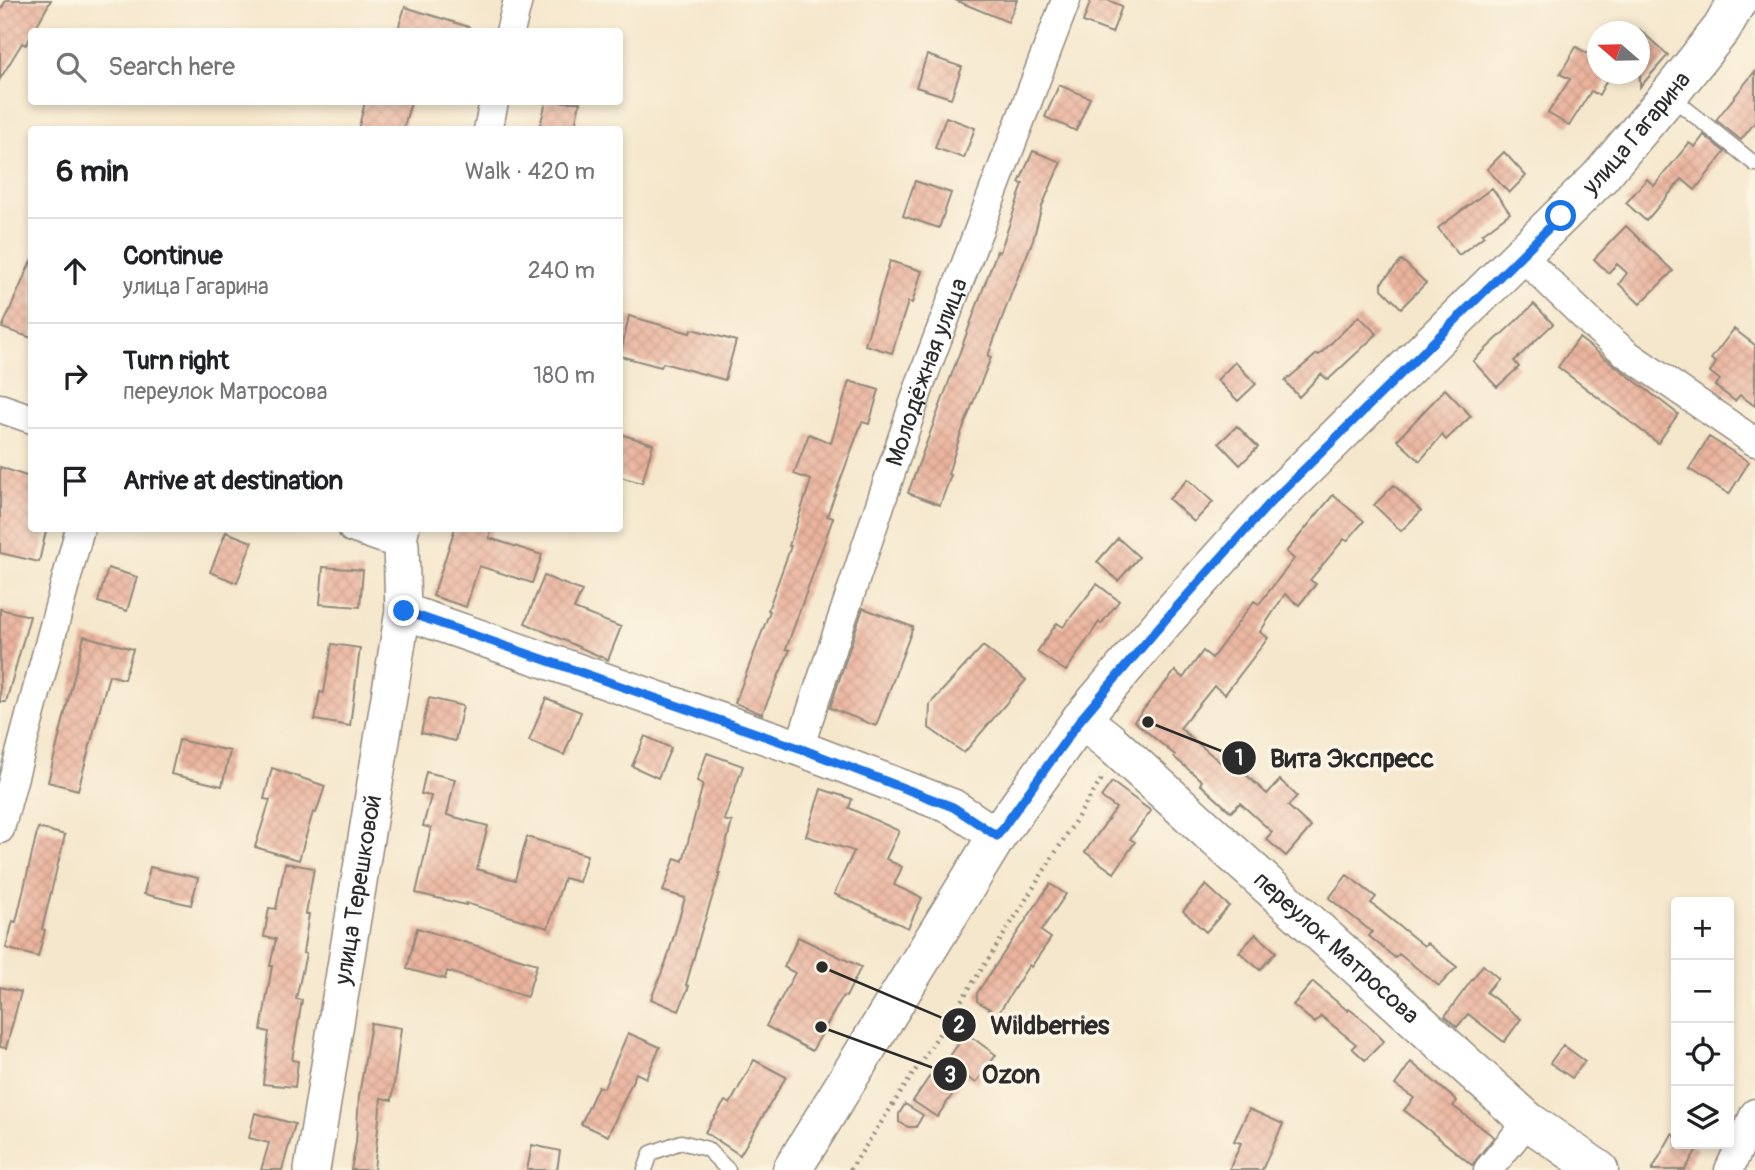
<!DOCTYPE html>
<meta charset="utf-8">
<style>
body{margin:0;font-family:Pangolin,sans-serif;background:#f2f2f2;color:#202124}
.controls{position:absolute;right:21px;bottom:21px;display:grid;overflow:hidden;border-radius:7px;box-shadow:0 4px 10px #0003}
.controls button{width:63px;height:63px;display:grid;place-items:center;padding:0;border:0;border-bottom:2px solid #e0e0e0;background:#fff;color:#202124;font:35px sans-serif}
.compass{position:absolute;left:1587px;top:21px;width:63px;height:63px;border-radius:50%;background:#fff;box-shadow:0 4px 10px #0003;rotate:290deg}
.stop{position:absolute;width:21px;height:21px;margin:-16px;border:5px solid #1a73e8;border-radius:50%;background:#fff}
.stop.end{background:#1a73e8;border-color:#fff;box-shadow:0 2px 7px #0008}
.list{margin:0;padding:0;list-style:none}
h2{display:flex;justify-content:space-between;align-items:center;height:91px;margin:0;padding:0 28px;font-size:30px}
h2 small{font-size:23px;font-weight:400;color:#757577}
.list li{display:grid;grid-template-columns:46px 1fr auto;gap:21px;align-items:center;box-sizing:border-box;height:105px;padding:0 28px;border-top:2px solid #e0e0e0}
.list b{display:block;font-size:26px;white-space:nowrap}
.list p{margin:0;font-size:23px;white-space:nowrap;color:#757577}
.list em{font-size:23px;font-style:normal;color:#757577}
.icon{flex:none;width:38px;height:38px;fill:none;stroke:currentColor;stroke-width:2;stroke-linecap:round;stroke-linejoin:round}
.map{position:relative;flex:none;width:1755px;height:1170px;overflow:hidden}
.search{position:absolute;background:#fff;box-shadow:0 4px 10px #0003;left:28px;top:28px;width:595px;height:77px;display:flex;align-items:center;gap:18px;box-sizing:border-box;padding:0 24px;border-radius:7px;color:#757577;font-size:26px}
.panel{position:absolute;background:#fff;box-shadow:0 4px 10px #0003;left:28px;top:126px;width:595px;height:406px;border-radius:7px}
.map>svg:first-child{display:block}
.building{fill:url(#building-cross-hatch)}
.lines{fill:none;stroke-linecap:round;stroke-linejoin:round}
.service-casing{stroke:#90897c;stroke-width:17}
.minor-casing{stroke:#90897c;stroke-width:31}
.tertiary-casing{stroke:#90897c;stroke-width:38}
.secondary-casing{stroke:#90897c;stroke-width:41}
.path{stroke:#90897c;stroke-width:4.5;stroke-dasharray:2 5;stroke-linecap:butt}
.service{stroke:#fff;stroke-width:14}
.minor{stroke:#fff;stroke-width:28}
.tertiary{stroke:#fff;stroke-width:35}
.secondary{stroke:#fff;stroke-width:38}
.route{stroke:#1a73e8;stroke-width:9}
.labels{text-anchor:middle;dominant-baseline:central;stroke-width:7;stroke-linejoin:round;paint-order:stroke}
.street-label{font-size:24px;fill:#2b2b2b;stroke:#fcf5e5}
.leader{fill:none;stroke:#2b2b2b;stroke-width:2.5}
.callout-dot{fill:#2b2b2b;stroke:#fcf5e5;stroke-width:2.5}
.mark-label{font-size:21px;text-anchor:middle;font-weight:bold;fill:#fff}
.callout-label{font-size:26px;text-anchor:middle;font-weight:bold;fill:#2b2b2b;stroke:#fcf5e5;stroke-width:7;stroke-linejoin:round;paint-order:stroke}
</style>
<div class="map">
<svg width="1755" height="1170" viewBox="0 0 1755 1170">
<defs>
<pattern id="building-cross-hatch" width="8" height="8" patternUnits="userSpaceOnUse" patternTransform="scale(1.75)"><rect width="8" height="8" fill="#ebb49e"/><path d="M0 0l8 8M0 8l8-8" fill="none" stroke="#ca9b88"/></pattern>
</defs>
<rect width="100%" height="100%" fill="#fcf5e5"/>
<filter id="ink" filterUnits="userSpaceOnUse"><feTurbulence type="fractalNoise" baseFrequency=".0143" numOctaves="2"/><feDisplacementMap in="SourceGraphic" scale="14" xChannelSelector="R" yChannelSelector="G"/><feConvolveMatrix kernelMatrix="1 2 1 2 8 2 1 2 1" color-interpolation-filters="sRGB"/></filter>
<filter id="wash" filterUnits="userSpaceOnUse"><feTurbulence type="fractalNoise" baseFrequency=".00686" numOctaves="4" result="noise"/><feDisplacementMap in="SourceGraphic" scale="28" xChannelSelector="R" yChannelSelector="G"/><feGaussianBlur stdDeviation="1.57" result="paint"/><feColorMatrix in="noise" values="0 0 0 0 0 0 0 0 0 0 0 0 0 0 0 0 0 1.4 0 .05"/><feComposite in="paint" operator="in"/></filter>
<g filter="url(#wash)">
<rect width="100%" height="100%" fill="#f5e7cc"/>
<g id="blocks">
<path class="building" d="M6 0H51L26 45 22 43 0 79V11Z
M955 0H1017L1008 22Z
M1091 0H1108L1122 6 1112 33 1083 22Z
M405 7 469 27 468 32H397Z
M1640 30 1668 55 1640 87Z
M1576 47 1598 59V74H1610L1599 95 1591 91 1569 126 1548 113 1570 79 1560 74Z
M927 55 962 67 951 98 916 87Z
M1755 71V122L1741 140 1716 120Z
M1059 85 1090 98 1076 131 1045 117Z
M365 102H411L403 130H358Z
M546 102H580L574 130H539Z
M946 117 975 128 964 158 935 148Z
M1704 135 1725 152 1695 190 1682 179 1646 221 1626 203 1647 179 1654 186 1689 143 1695 147Z
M1033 151 1061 162 1042 206 1033 240 1013 289 988 356 991 357 960 436 948 474 951 475 940 505 908 493 997 251 1000 252 1023 184 1019 183Z
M1504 152 1526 176 1509 193 1487 169Z
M915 181 951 193 939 228 903 216Z
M1492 188 1510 213 1482 234 1484 236 1459 255 1438 228Z
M1626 226 1673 271 1640 304 1619 284 1627 273 1617 264 1608 273 1594 259Z
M32 259V338L2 328Z
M1402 260 1426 283 1401 308 1382 289V282Z
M890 261 922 271 912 303 908 302 892 353 865 345Z
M1534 304 1553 324 1514 361 1519 367 1497 387 1473 361Z
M629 316 690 333 692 329 736 341 725 380 663 363 661 367 620 356Z
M1359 316 1377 334 1328 380 1321 374 1299 397 1285 381 1317 354 1319 355Z
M1734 329 1755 345V406L1740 395 1735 401 1715 386 1720 380 1710 372 1716 363 1711 359Z
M1579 338 1678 414 1658 443 1558 367Z
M1235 362 1256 384 1238 401 1217 380Z
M849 381 879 390 869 424 862 422 827 516 833 518 786 649 790 650 762 714 735 703 770 611 768 610 791 546H789L811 480 794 474 809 434 831 443Z
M1445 389 1471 416 1446 440 1442 435 1420 461 1397 440Z
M1237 426 1258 447 1240 465 1219 443Z
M620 434 653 444 642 483 620 477Z
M1709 437 1749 462 1729 494 1689 469Z
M0 467 32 478V528L46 531 39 562 0 553Z
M1188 479 1213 502 1194 522 1169 499Z
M1394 485 1421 511 1401 531 1374 505Z
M1333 495 1364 521 1347 541 1344 539 1310 580 1316 584 1299 605 1285 594 1260 632 1268 638 1225 694 1214 686 1180 728 1220 762 1226 756 1267 794 1280 780 1297 796 1288 806 1311 827 1286 856 1266 839 1272 832 1240 803 1231 812 1200 784 1202 781 1174 757 1175 755 1134 721 1175 671 1183 678 1203 651 1212 658 1254 601 1259 604 1294 559 1286 552Z
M455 528H492L489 538 542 555 532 583 479 566 466 607 433 596Z
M226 532 252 542 237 583 210 572Z
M1118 538 1139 557 1118 581 1097 562Z
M323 567 363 570 360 607 320 604Z
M108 568 137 577 127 611 98 602Z
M544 576 582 591 574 609 621 627 608 660 525 623Z
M1097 584 1119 601 1101 624 1099 622 1066 671 1037 652 1057 623 1063 627Z
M863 608 913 627 876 726 830 708Z
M0 609 30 616 6 702H0Z
M84 636 133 649 124 679 109 675 78 790 48 782Z
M332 644 360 648 350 726 315 720 320 692 324 693Z
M983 646 1026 680 964 753 929 728 930 704Z
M429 698 463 706 455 741 421 733Z
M546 698 581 712 564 755 529 741Z
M645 736 671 748 658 778 632 766Z
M179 740 230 751 222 786 171 774Z
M707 753 743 766 724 820 732 822 718 873H720L701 932 686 985 689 986 679 1011 651 999 667 959 685 898 663 891 675 858 683 861 703 784 697 781Z
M272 768 325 786 316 813 313 812 299 860 255 847 270 800 264 799Z
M426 772 455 779 447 815 488 826 477 869 515 880 527 837 587 855 579 882 564 878 548 928 466 903V905L416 893 431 828 423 826 431 796 421 794Z
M1112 782 1151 811 1130 839 1135 842 1114 873 1085 852 1116 808 1101 797Z
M821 789 852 799 849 808 899 831 886 859 902 867 894 885 922 898 908 928 834 894 854 851 806 836Z
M38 828 65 835 42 929 45 930 38 957 6 948 13 921 16 922Z
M285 863 314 868 306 914H309L303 953 306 954 296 999 302 1000 292 1060 298 1061 295 1087 263 1084 269 1032 261 1030 272 966H270L276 939 264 937 269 908 276 909Z
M150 867 198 878 191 905 144 894Z
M1347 875 1376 897 1371 903 1424 946 1427 943 1457 967 1439 986 1399 954 1395 958 1369 936 1372 932 1329 898Z
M1050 884 1066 894 1041 931 1051 938 1031 967 1029 965 998 1014 977 1001V993Z
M1206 885 1229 906 1206 932 1183 911Z
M417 928 537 964 527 997 447 971 445 979 407 969Z
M1256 934 1276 952 1260 970 1239 952Z
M798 937 861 967 846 997 843 996 812 1051 766 1026 795 973 784 967Z
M1483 965 1498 978 1486 992 1521 1019 1504 1042 1468 1014 1457 1027 1445 1016Z
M1313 982 1348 1011 1349 1009 1362 1019 1384 1041 1365 1060 1352 1048 1356 1044 1321 1016 1315 1023 1293 1005Z
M0 987 21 992 6 1048 0 1047Z
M371 1023 401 1028 392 1100 381 1098 374 1170H351L356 1143 359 1096Z
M628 1033 660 1047 646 1078 636 1073 608 1136 581 1124 598 1086 604 1088Z
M966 1033 996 1055 976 1083 965 1076 937 1117 913 1101 932 1073 936 1076Z
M1563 1045 1585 1061 1572 1078 1550 1063Z
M754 1060 786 1077 740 1155 705 1132 725 1101 730 1104Z
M1411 1062 1457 1101 1453 1106 1494 1137 1472 1165 1404 1110 1414 1098 1395 1085Z
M905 1104 923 1115 916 1127H908L899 1122V1114Z
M1249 1109 1283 1124 1262 1170H1229L1241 1143 1234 1141Z
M255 1113 295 1124 282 1170H261L269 1143 249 1138Z
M1672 1134 1676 1137V1144H1688L1697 1149 1685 1170H1652Z
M532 1145 560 1151 557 1170H527Z"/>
</g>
</g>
<g filter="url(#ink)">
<use href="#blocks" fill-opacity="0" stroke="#90897c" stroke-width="2"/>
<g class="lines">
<defs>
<path id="service" d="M1669 95 1755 164
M645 1170 651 1153 681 1142 707 1149 728 1170"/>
<g id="minor">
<path d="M510 32 518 0"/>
<path d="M488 130 494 102"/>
<path d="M1522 256 1593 325 1627 354 1755 442"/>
<path d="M0 408 32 419"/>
<path d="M352 528 401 545 405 528"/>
<path id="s1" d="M799 748 921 382 1066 0"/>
<path d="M0 829 80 528"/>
<path d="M1488 1170 1528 1121"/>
<path d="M1729 1170 1755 1113"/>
</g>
<g id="tertiary">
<path d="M401 545 403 611 799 748 953 807 997 836"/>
<path id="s2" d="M312 1170 403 611"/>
</g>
<g id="secondary">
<path id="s3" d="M1081 719 1110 742 1528 1121 1599 1170"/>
<path id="s4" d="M792 1170 997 836 1081 719 1165 620 1270 503 1600 177 1669 95 1722 28 1738 0"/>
</g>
</defs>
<use href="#service" class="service-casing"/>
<use href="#minor" class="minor-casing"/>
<use href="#tertiary" class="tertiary-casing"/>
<use href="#secondary" class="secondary-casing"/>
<path class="path" d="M850 1170 993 952 1101 780 1099 775"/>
<use href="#service" class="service"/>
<use href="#minor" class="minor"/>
<use href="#tertiary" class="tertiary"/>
<use href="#secondary" class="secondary"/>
</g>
</g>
<g class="lines" filter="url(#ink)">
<path class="route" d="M404 611 799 748 953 807 997 836 1081 719 1165 620 1270 503 1561 216"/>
</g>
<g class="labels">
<g class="street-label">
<text stroke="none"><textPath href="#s4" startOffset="1344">улица Гагарина</textPath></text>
<text stroke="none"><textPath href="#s1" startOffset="397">Молодёжная улица</textPath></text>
<text stroke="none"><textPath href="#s2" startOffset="284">улица Терешковой</textPath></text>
<text stroke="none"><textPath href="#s3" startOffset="343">переулок Матросова</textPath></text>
</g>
</g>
<path class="leader" d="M1148 722L1239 758M822 967L959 1025M821 1027L950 1074"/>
<g class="callout-dot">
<circle cx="1148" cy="722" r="7"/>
<circle cx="822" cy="967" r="7"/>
<circle cx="821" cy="1027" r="7"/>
<circle cx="1239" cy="758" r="18"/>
<circle cx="959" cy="1025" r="18"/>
<circle cx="950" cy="1074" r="18"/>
</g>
<g class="mark-label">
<text x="1239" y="765">1</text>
<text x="959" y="1032">2</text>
<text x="950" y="1082">3</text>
</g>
<g class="callout-label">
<text x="1352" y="767">Вита Экспресс</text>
<text x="1050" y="1034">Wildberries</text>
<text x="1011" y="1083">Ozon</text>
</g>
</svg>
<div class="controls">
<button>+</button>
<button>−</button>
<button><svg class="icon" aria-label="locate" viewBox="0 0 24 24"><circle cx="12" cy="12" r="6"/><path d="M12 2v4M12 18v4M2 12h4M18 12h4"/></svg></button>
<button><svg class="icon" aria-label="layers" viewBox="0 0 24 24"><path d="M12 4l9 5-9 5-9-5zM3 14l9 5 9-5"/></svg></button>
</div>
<svg class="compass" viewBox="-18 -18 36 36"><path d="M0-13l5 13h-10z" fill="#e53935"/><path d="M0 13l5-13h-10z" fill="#757577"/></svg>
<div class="stop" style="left:1561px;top:216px"></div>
<div class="stop end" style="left:404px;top:611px"></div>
<div class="search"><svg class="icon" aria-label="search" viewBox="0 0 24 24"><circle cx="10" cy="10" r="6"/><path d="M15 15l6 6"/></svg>Search here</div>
<section class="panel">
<h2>6 min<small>Walk · 420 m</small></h2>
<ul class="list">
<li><svg class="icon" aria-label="ahead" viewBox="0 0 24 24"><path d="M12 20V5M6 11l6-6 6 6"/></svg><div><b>Continue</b><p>улица Гагарина</p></div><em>240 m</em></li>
<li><svg class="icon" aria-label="right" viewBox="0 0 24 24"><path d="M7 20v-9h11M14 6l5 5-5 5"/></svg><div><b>Turn right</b><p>переулок Матросова</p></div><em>180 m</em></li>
<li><svg class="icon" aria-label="arrive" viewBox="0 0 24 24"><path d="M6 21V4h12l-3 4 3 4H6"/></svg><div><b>Arrive at destination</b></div></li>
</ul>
</section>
</div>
